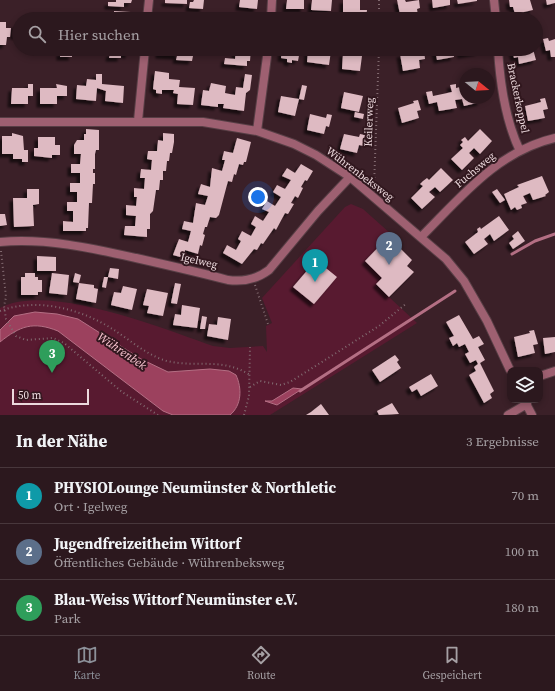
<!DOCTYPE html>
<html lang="de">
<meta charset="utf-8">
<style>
body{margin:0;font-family:"Source Serif 4",serif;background:#38252b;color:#f1f3f6}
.controls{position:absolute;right:12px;bottom:12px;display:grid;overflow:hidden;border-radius:8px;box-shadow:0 2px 6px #0003}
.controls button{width:36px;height:36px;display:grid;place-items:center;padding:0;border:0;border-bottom:1px solid #48373c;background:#2c181e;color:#f1f3f6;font:20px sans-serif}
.compass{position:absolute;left:459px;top:68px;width:36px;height:36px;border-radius:50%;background:#2c181e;box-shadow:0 2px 6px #0003;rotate:108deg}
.scale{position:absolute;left:12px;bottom:10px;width:77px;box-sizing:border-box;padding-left:4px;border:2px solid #ecd9dd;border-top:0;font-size:11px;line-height:14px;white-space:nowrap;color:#ecd9dd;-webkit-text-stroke:3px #31171e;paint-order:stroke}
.you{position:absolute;left:258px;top:197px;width:14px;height:14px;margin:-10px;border:3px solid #fff;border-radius:50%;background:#1a73e8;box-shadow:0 0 0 6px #1a73e833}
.badge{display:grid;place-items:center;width:26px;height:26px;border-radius:50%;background:#8c9099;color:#fff;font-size:13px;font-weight:700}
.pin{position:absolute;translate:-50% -33px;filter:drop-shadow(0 1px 2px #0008)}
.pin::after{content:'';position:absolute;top:21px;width:14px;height:12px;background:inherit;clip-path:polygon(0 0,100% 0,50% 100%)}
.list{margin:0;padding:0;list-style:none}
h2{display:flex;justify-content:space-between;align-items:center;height:52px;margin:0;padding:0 16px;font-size:17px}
h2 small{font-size:13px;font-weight:400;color:#a6a0a4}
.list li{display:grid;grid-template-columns:26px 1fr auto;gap:12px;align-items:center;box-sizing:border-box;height:56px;padding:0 16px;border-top:1px solid #48373c}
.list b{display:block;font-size:15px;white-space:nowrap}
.list p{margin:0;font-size:13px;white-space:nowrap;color:#a6a0a4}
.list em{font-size:13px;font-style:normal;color:#a6a0a4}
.icon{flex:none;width:22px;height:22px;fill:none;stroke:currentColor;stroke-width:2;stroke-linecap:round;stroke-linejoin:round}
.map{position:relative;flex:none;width:555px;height:415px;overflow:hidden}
.search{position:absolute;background:#2c181e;box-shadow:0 2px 6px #0003;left:12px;right:12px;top:12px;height:44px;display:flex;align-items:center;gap:10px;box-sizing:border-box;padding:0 14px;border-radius:22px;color:#a6a0a4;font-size:15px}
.sheet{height:220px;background:#2c181e}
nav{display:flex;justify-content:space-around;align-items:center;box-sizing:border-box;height:56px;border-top:1px solid #48373c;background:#2c181e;font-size:11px;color:#a6a0a4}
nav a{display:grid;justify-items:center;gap:2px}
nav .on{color:#8c9099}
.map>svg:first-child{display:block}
.green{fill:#581a30}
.water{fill:#9c415e;stroke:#b46f84}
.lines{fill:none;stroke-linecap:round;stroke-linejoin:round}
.stream{stroke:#b46f84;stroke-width:3}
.building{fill:#debac2;filter:url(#shadow)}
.street-casing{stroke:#573e45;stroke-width:10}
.path{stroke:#826a70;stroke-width:2;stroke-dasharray:1 3;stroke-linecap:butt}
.street{stroke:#9e6071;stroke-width:8}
.labels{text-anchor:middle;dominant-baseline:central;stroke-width:4;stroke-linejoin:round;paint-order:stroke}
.street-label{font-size:11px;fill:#ecd9dd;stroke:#31171e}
.water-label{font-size:12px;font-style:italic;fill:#fbc6d2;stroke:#31171e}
</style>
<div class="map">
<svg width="555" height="415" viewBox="0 0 555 415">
<defs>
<filter id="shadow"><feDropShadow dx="-3.5" dy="3.5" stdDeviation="1" flood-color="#0009"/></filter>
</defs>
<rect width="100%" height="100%" fill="#3b2028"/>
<path class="green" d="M351 204 363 209 391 234 365 261 382 278 376 285 417 323 270 415H0V308C49 282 163 329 213 346L230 348 263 346 267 352 266 326 272 323 262 298 345 207Z"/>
<path class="water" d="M35 312 57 314 78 319 141 359 168 372 210 369 229 371 236 375C242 388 242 405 230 415H173L163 411 58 331C33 321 20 326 0 342V330L14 316Z
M293 388 302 389 277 405 265 401H272Z"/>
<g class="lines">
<path class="stream" d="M512 254 535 241 555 234
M300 391 455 291"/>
</g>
<path class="building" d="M116 0H132L131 3H124V7L108 6V2H116Z
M165 0H187V4L165 3Z
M194 0H204L203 9 189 8 190 2H193Z
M240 0H258L257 9 239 7Z
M287 0H304V9H286Z
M312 0H332L331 11 311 10Z
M343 0H360V10H367L366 19H352L353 17 359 18V14L343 13Z
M397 0H405L406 2 419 0 420 8 417 9 418 16 401 19Z
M432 0H450V5L433 8Z
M457 0H477V1L458 4Z
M509 0H530L533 10 515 14 513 7H510Z
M546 0H555V3L547 5Z
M114 11 131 12V19H114Z
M162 13 183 14 182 19H161Z
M0 22H6V28H11L10 37H7L6 45H0Z
M14 25H19V36H14Z
M548 38 549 41 555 39V57H551L550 50 546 51 543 39Z
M65 49H72V57H60V52H65Z
M113 49H129V55L121 54V58H109L110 53H113Z
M159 49H179V55L193 56 192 61 176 60 177 56 159 55Z
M236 49H251L250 61H247V66L224 64 225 58 235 59Z
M282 49H337L336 51H331L329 65 307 62 308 51 300 50 298 61 292 60V63L287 62V59L281 58Z
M415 49H424L425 59 419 60 420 68 403 71 400 54 416 52Z
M435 49H453L454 57 437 60Z
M460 49H478L479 52 461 55Z
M512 49H533L536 60 519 64 518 57 514 58Z
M343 53 362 56 360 71 342 69Z
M155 71 169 73V79L180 80 179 87 195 88 193 105 177 104 178 94 173 93 174 90H162V94L156 93V90L153 89Z
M96 74H102V84L124 86 123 103 105 101 106 91 97 88 96 101 76 99 77 85 86 86 87 79 96 80Z
M245 74 252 75 250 90 246 93 244 111 223 108 224 104H218V107L201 105 203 90 209 91 211 83 226 86 225 93 235 95 236 87 243 88Z
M28 84H33V96H28V104H11L12 88H28Z
M56 84 67 86V96H57V104H40V88H57Z
M456 84V88L460 87 461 91 465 90V98H480L481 102 464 106 462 99 455 100 457 108 439 111 437 102 429 104 426 92 432 91 433 96 452 92 450 85Z
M302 85 307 86 304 100 299 99Z
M344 92 363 96 359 112 341 108Z
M281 96 299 99 295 116 278 112Z
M545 98 548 109 543 110 545 118 528 121 525 106 541 102 540 99Z
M418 100 421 110 417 111 419 118 402 123 398 108 414 103 413 101Z
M355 112 364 114 363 119 354 117Z
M310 114 326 118 327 114 332 115 329 127 326 126 324 134 307 130Z
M86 129 99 130V150H96L95 154V169H93V173H95V184H93L92 203H89L88 228H86V231H63V221L73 222V211H67V202H77V192H70V183H80V173H71V164H80L81 154H74V145L77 140H84V134H86Z
M480 129 492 141 480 154 474 148 469 153 474 158 462 170 451 159 463 148 460 145 463 142 461 140 465 137 468 141Z
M12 133 23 136 24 150H28V162H22V159H13V154H2V136H12Z
M163 133 174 134V142L172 153H170L169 161H167L166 171H163V180H160L159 190H156L153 211 150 214V229H147V237L124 235 125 226H135L136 216 126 215V205L136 206 137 197H134V188L144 189 145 178H140L141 169 151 170 152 160 147 159 148 151H157L158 140 163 141Z
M344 134 359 137 360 134 365 135 363 146 359 145 357 153 340 149Z
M38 137H55V145H60V155H52V158L34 156V148H38Z
M237 138 251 142 246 162H244L243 165 239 164 236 175 234 174 232 182 228 181 219 215 216 218 210 217 207 227H205L203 234 205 235 202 246 200 245 198 254 185 250 184 258 173 255 179 239 188 242 191 231 182 229 184 221 193 223 196 203 205 205 208 196 198 194 201 184 210 187 212 168 222 171 225 160H222L224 151 233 153Z
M301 164 313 171 307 181 305 180 301 187 303 188 298 198 295 196 291 203 294 204 288 214 285 213 276 230 274 228 263 244 261 243 257 250 254 249 242 264 223 253 227 245 236 250 241 241 238 239 242 231 251 236 256 227 251 224 255 216 263 221 269 212 262 209 267 201 275 206 281 197 273 192 277 185 285 189 291 180 282 176 287 168 295 173Z
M441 168 453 180 440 192 435 187 429 192 435 197 422 209 411 198 423 186 420 184 423 181 427 178 429 180Z
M542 176 549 192 545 195 546 196 533 200 530 193 523 196 527 203 521 205 522 208 517 210 515 207 511 210 504 194 519 187 517 185Z
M27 189H39V204L33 205 34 226 14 227 13 198H27Z
M497 189 505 200 500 203 492 192Z
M0 214H5L7 225 0 226Z
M499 216 509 230 494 241 490 234 484 239 488 244 474 254 465 242 478 232 477 229 480 227 481 229Z
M518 231 525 241 513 249 509 243 514 239 512 236Z
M391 234 400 243 398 246 412 260 407 266 414 272 389 297 376 284 382 278 365 261Z
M37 256 56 257V271H37Z
M316 260 337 277 314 304 293 287Z
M110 268 119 269 118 279 108 277Z
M25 273H35V277H38V280H42V292H38V295H21V277H25Z
M52 273 69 275 67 295 49 293Z
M75 273 81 275 79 283 94 285V288L98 289 96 303 76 299 79 283 73 282Z
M104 277H108L106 288 102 287Z
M175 283 181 284 177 304 171 303Z
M123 286 137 289 132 310 111 305 114 292 121 293Z
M147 289 168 293 163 316 147 313 149 306 143 305Z
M182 305 200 308 197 328 173 325 175 314 181 315Z
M459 315 473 339 479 336 484 344 478 347 485 360 480 363 494 391 490 394 492 398 484 403 469 375 476 371 474 367 478 364 476 360 470 363 465 354 469 352 465 344 459 347 457 343 453 346 449 338 454 336 446 322Z
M202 316 207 317 205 329H200Z
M218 317 231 319 228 340 207 336 209 324 217 325Z
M534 330 538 344 533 345 535 353 518 357 514 337 530 333 529 331Z
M555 337V352L545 354 543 338Z
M395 355 399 360 397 362 401 368 380 382 372 370Z
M431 374 438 386 421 396 417 389 412 392 409 387Z
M392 403 399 414 379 415 377 411Z
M321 404 329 415H306L311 412Z"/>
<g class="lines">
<defs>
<path id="street" d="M494 0 496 19
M147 19 149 0
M271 19 272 0
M498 49C500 83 505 120 520 151
M138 121 145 49
M0 122H203L257 131 294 144 316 155 350 177 446 259 464 281 487 321 510 370
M257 131 268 49
M422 236C461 197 498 151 555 138
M0 242C47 238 91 248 136 258 167 265 198 272 228 280 243 282 257 279 269 270L318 211 350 177
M540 376 555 371
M524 400 532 415
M508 415 527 404"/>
</defs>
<use href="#street" class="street-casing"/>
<path class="path" d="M379 0V19
M374 186 379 49
M1 251 6 297 4 306 6 319 16 336 26 340 53 338 64 343 122 392 158 415
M255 285 268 324
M0 311C37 297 82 309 114 330 130 340 148 356 167 361 196 368 222 357 250 375
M250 387 260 381 281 385 290 382 379 326 407 303
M244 415 249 396 250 347"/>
<use href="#street" class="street"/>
</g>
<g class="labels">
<g class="street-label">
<text transform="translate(518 98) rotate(78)">Brackerkoppel</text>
<text transform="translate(369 122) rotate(-88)">Keilerweg</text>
<text transform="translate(475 170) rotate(-40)">Fuchsweg</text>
<text transform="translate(360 174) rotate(37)">Wührenbeksweg</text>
<text transform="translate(199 261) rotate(13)">Igelweg</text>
</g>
<g class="water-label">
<text transform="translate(122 351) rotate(34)">Wührenbek</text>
</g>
</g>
</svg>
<div class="controls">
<button><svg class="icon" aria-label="layers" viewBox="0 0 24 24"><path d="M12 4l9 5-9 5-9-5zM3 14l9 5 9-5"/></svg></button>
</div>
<svg class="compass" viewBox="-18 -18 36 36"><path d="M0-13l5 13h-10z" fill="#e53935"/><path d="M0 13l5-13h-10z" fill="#a6a0a4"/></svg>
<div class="scale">50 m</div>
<div class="you"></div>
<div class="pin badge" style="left:315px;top:282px;background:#0f9aa8">1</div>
<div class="pin badge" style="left:389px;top:265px;background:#5c6f8a">2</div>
<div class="pin badge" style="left:52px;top:373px;background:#2e9e5b">3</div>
<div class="search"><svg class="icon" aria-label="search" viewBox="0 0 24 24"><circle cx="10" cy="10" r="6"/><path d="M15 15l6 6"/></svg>Hier suchen</div>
</div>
<section class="sheet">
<h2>In der Nähe<small>3 Ergebnisse</small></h2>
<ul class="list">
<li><span class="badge" style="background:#0f9aa8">1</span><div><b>PHYSIOLounge Neumünster &amp; Northletic</b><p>Ort · Igelweg</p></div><em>70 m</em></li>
<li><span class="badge" style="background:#5c6f8a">2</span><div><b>Jugendfreizeitheim Wittorf</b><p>Öffentliches Gebäude · Wührenbeksweg</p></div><em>100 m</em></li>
<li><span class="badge" style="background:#2e9e5b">3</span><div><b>Blau-Weiss Wittorf Neumünster e.V.</b><p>Park</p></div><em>180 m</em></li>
</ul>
</section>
<nav>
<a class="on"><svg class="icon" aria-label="map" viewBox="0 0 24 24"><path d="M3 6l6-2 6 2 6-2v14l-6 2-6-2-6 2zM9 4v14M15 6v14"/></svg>Karte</a>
<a><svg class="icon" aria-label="directions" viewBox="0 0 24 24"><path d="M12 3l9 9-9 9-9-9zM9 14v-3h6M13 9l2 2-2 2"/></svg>Route</a>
<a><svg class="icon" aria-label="saved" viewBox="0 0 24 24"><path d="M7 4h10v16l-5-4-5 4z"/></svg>Gespeichert</a>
</nav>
